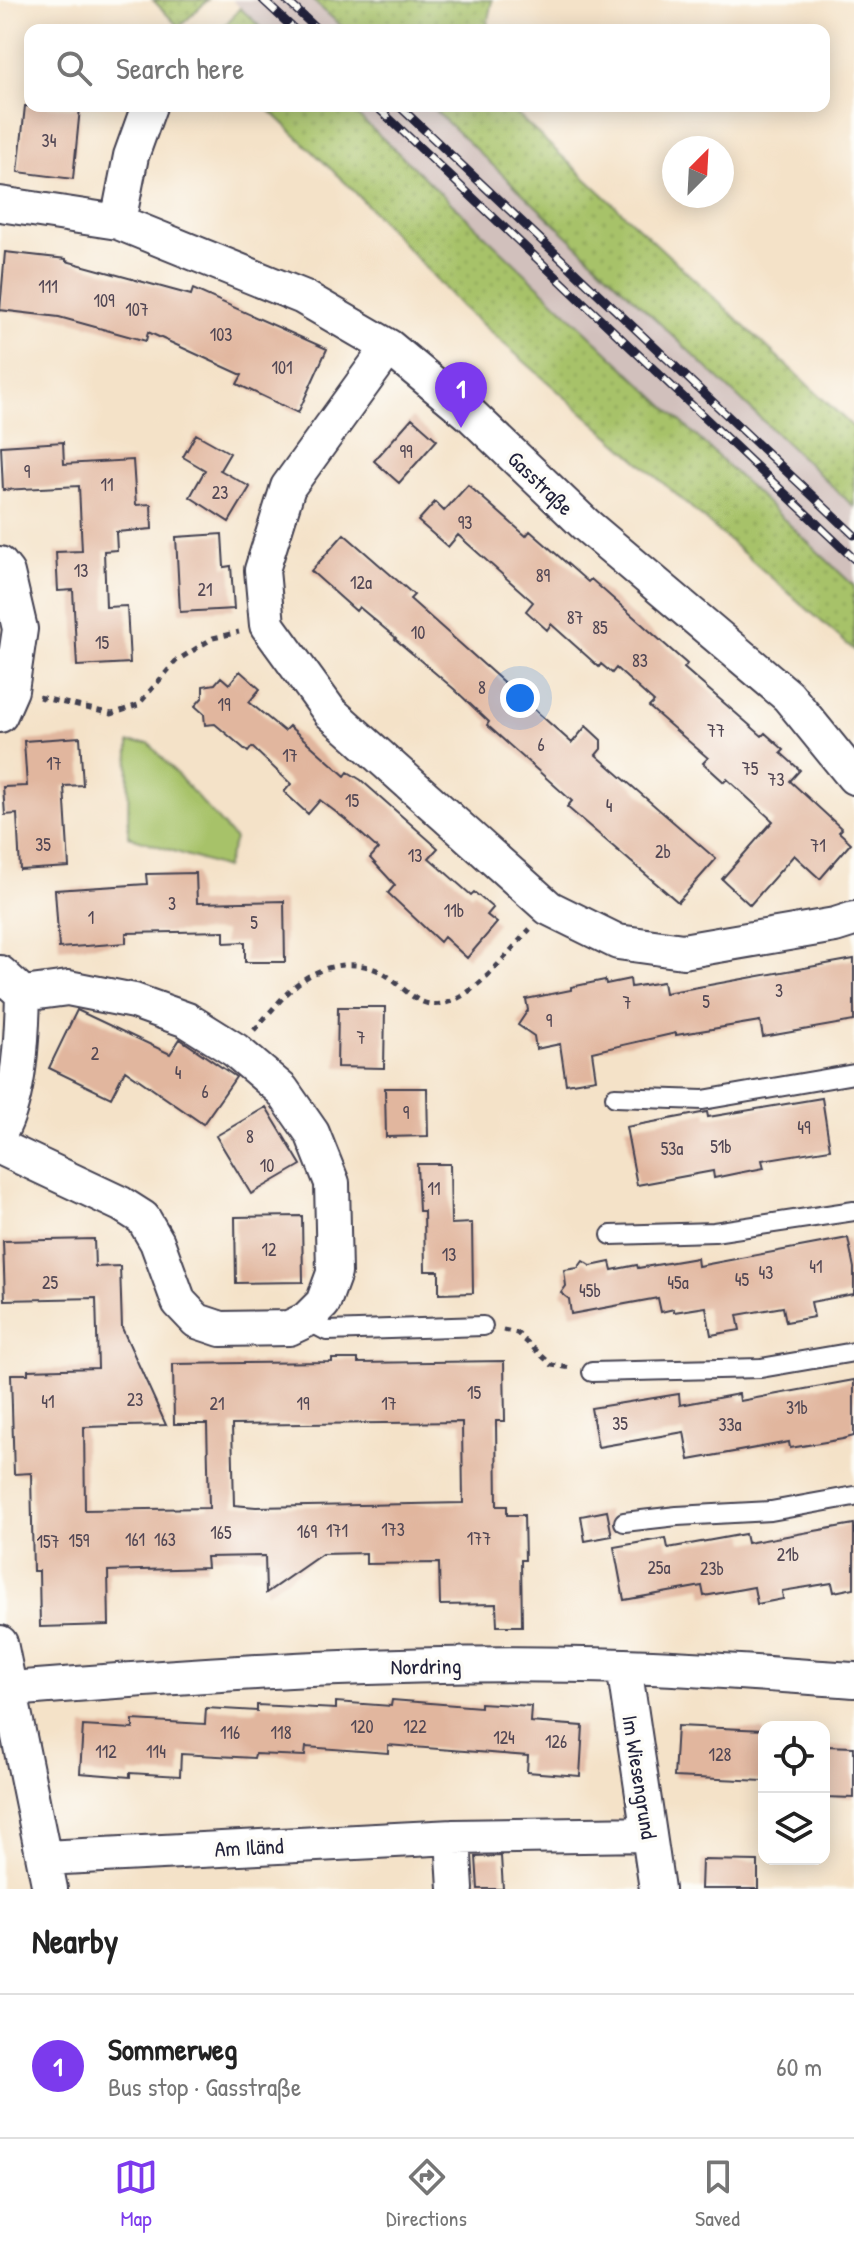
<!DOCTYPE html>
<meta charset="utf-8">
<style>
body{margin:0;font-family:"Patrick Hand",sans-serif;background:#f2f2f2;color:#222}
.controls{position:absolute;right:24px;bottom:24px;display:grid;overflow:hidden;border-radius:16px;box-shadow:0 4px 20px #0003}
.controls button{width:72px;height:72px;display:grid;place-items:center;padding:0;border:0;border-bottom:2px solid #e0e0e0;background:#fff;color:#222;font:40px sans-serif}
.compass{position:absolute;left:662px;top:136px;width:72px;height:72px;border-radius:50%;background:#fff;box-shadow:0 4px 20px #0003;rotate:24deg}
.you{position:absolute;left:520px;top:698px;width:28px;height:28px;margin:-20px;border:6px solid #fff;border-radius:50%;background:#1a73e8;box-shadow:0 0 0 12px #1a73e833}
.badge{display:grid;place-items:center;width:52px;height:52px;border-radius:50%;background:#7c3aed;color:#fff;font-size:26px;font-weight:700}
.pin{position:absolute;translate:-50% -66px;filter:drop-shadow(0 2px 4px #0008)}
.pin::after{content:'';position:absolute;top:42px;width:28px;height:24px;background:inherit;clip-path:polygon(0 0,100% 0,50% 100%)}
.list{margin:0;padding:0;list-style:none}
h2{display:flex;justify-content:space-between;align-items:center;height:104px;margin:0;padding:0 32px;font-size:34px}
h2 small{font-size:26px;font-weight:400;color:#767676}
.list li{display:grid;grid-template-columns:52px 1fr auto;gap:24px;align-items:center;box-sizing:border-box;height:144px;padding:0 32px;border-top:2px solid #e0e0e0}
.list b{display:block;font-size:30px;white-space:nowrap}
.list p{margin:0;font-size:26px;white-space:nowrap;color:#767676}
.list em{font-size:26px;font-style:normal;color:#767676}
.icon{flex:none;width:44px;height:44px;fill:none;stroke:currentColor;stroke-width:2;stroke-linecap:round;stroke-linejoin:round}
.map{position:relative;flex:none;width:854px;height:1889px;overflow:hidden}
.search{position:absolute;background:#fff;box-shadow:0 4px 20px #0003;left:24px;right:24px;top:24px;height:88px;display:flex;align-items:center;gap:20px;box-sizing:border-box;padding:0 28px;border-radius:16px;color:#767676;font-size:30px}
.sheet{height:248px;background:#fff}
nav{display:flex;justify-content:space-around;align-items:center;box-sizing:border-box;height:112px;border-top:2px solid #e0e0e0;background:#fff;font-size:22px;color:#767676}
nav a{display:grid;justify-items:center;gap:4px}
nav .on{color:#7c3aed}
.map>svg:first-child{display:block}
.railway{fill:#d1c0bc}
.grass{fill:url(#grass-dots);stroke:#647252;stroke-width:2}
.park{fill:#a7c269;stroke:#647252;stroke-width:2}
.building{fill:#e1b69e;fill-rule:evenodd}
.lines{fill:none;stroke-linecap:round;stroke-linejoin:round}
.service-casing{stroke:#423f50;stroke-width:22}
.minor-casing{stroke:#423f50;stroke-width:38}
.path{stroke:#423f50;stroke-width:5;stroke-dasharray:6 6;stroke-linecap:butt}
.service{stroke:#fff;stroke-width:18}
.minor{stroke:#fff;stroke-width:34}
.rail-casing{stroke:#22223b;stroke-width:9}
.rail{stroke:#fdfcf7;stroke-width:6;stroke-dasharray:18;stroke-linecap:butt}
.labels{text-anchor:middle;dominant-baseline:central;stroke-width:7;stroke-linejoin:round;paint-order:stroke}
.number-label{font-size:18px;fill:#524754}
.street-label{font-size:22px;fill:#22223b;stroke:#fdfcf7}
</style>
<div class="map">
<svg width="854" height="1889" viewBox="0 0 854 1889">
<defs>
<pattern id="grass-dots" width="8" height="8" patternUnits="userSpaceOnUse" patternTransform="scale(2)"><rect width="8" height="8" fill="#a7c269"/><path d="M2 2h.1M6 6h.1" fill="none" stroke="#8fa65c" stroke-width="1.8" stroke-linecap="round"/></pattern>
</defs>
<rect width="100%" height="100%" fill="#fdfcf7"/>
<filter id="ink" filterUnits="userSpaceOnUse"><feTurbulence type="fractalNoise" baseFrequency=".0125" numOctaves="2"/><feDisplacementMap in="SourceGraphic" scale="16" xChannelSelector="R" yChannelSelector="G"/><feConvolveMatrix kernelMatrix="1 2 1 2 8 2 1 2 1" color-interpolation-filters="sRGB"/></filter>
<filter id="wash" filterUnits="userSpaceOnUse"><feTurbulence type="fractalNoise" baseFrequency=".006" numOctaves="4" result="noise"/><feDisplacementMap in="SourceGraphic" scale="32" xChannelSelector="R" yChannelSelector="G"/><feGaussianBlur stdDeviation="1.8" result="paint"/><feColorMatrix in="noise" values="0 0 0 0 0 0 0 0 0 0 0 0 0 0 0 0 0 1.4 0 .05"/><feComposite in="paint" operator="in"/></filter>
<g filter="url(#wash)">
<rect width="100%" height="100%" fill="#f4e2c8"/>
<path class="railway" d="M232 0H312L346 30H264Z
M347 106H430L854 507V586Z"/>
<path class="grass" d="M153 0H208L179 27Z
M312 0H492L486 30H346Z
M240 8 264 30H221Z
M265 106H347L390 145 854 586V650L462 307 352 189Z
M430 106H508L854 428V507Z"/>
<path class="park" d="M129 743H149L235 839 225 868 128 836Z"/>
<g id="blocks">
<path class="building" d="M25 106 80 108 73 179 18 172Z
M5 252 66 259V261L191 295 193 289 327 349 298 413 237 384 242 375 148 332 146 341 59 317 0 310Z
M412 418 437 440 399 483 374 461Z
M196 434 230 453 220 470 250 487 229 522 190 497 205 470 183 457Z
M63 442 64 464 133 460 136 505 151 504 152 529 116 532 117 550 104 551 106 607 127 606 130 663 77 666 73 590 58 591 56 552 82 551 79 486 3 490 1 446Z
M468 485 526 536 530 531 588 582 591 579 687 664 684 668 762 736 765 733 784 750 781 753 800 770 790 781 842 829 839 832 851 843 820 879 794 855 750 905 722 879 773 821 727 779 724 782 703 763 708 758 649 707 654 702 616 668 612 673 601 664 599 667 551 624 547 630 526 611 533 602 458 535 448 547 418 521 435 502 444 511Z
M222 534 224 567 231 566 234 609 180 612 176 537Z
M344 534 414 595 410 599 572 743 586 726 601 740V749L596 755 716 859 678 902 567 807 572 801 487 725 489 722 454 689 395 639 396 638 359 607 356 611 311 571Z
M240 671 260 689 249 702 284 731 289 726 345 776 348 772 361 780 438 848 429 858 471 895 474 892 493 908 487 915 497 923 467 958 444 937 440 942 388 893 395 885 370 858 378 849 345 819 320 800 308 814 284 792 291 784 252 747 248 752 215 724 205 725 204 714 195 706 203 697V686L215 684 221 677 229 684Z
M80 737 83 785 64 786 69 867 20 870 17 814 5 815 3 787 27 786 24 741Z
M196 873 197 903 284 901 285 962H245V942L224 943V931L126 933V943L59 948 55 890 147 884 146 874Z
M854 959V1021L763 1037 760 1021 676 1035V1033L592 1052 596 1079 566 1084 560 1044 536 1049 534 1036 518 1025 528 1010 526 999 571 990V987L605 980 606 984 630 979 631 987 663 982 665 993Z
M338 1007H385L384 1068 337 1067Z
M77 1010 170 1054 180 1039 236 1077 203 1124 125 1070 111 1098 49 1068Z
M385 1088H427L428 1136 386 1137Z
M822 1098 830 1149 762 1160 764 1168 738 1173 714 1178 713 1171 637 1185 626 1127 707 1112 708 1117Z
M266 1107 301 1165 251 1194 216 1136Z
M417 1164H450L451 1224 472 1223 473 1293 439 1294V1271H425L424 1211H419Z
M302 1216 303 1282 236 1283 235 1217Z
M848 1238 854 1268V1294L811 1302 814 1317 786 1322 783 1307 737 1315 740 1330 711 1335 706 1307 674 1312V1309L661 1312 658 1298 571 1314 569 1299 561 1293 566 1286 564 1270 578 1268 583 1261 591 1266 610 1262 612 1270 637 1265 638 1268 697 1258 698 1266Z
M94 1239 95 1267 120 1266 122 1328 166 1425 84 1427 85 1510 209 1508 207 1424H174L173 1364 332 1362V1359H358V1363L504 1361 505 1421H496L497 1506H507V1515H524L525 1560H521L522 1626H497L496 1604 440 1605 439 1563 366 1564V1553L322 1554 266 1593 265 1556 206 1557 207 1568 108 1571 109 1625 40 1627 39 1571H33L31 1473 14 1474 11 1374H28V1370L98 1368 96 1298 5 1300 3 1241ZM462 1422 463 1503 256 1507 234 1505 232 1425Z
M854 1380V1436L843 1439 790 1448 789 1442 689 1460 684 1432 598 1447 591 1408 679 1394 680 1405 739 1394 740 1401Z
M607 1511 612 1536 585 1541 581 1516Z
M854 1524V1588L834 1592 832 1583 782 1591 783 1599 757 1604 754 1587 704 1596 702 1586 624 1600 614 1547 666 1538 668 1548 745 1534 747 1543Z
M392 1700 480 1707V1703L531 1706 530 1722 583 1726 580 1776 527 1772 528 1756 388 1745V1753L306 1747 305 1756 255 1754 254 1758 181 1754 180 1776 130 1773V1777L80 1773 83 1726 133 1729V1720L205 1724 206 1708 257 1711V1705L336 1709V1702L391 1706Z
M677 1726 764 1730V1781L674 1777Z
M824 1746 854 1747V1798L824 1797Z
M501 1856 503 1889H478L476 1857Z
M702 1860 758 1861V1889H701Z"/>
</g>
</g>
<g filter="url(#ink)">
<use href="#blocks" fill-opacity="0" stroke="#423f50" stroke-width="2"/>
<g class="lines">
<defs>
<path id="service" d="M615 1097 703 1100 854 1074
M611 1235 714 1232 854 1211
M306 1320 327 1331 483 1326
M592 1372 761 1368 854 1352
M624 1522 677 1516 771 1511 854 1496"/>
<path id="minor" d="M0 204 118 222 303 297 389 347 471 415 586 525 788 696 854 777
M118 222 131 156 149 106
M389 347 288 487 262 570 267 625 330 712 549 908 618 942 683 951 835 925 854 919
M0 564 7 573 20 629 11 690 0 715
M0 973 23 994C22 1035 20 1096 0 1132
M0 1147 121 1204 143 1218 157 1242 179 1302 197 1321 221 1329 289 1328 306 1320 323 1303 334 1273 332 1183 312 1133 282 1090 235 1050 187 1020 134 1001 68 988 23 994
M0 1643 50 1889
M624 1666 657 1889
M0 1693 11 1689C214 1673 419 1659 624 1666 700 1668 777 1675 854 1680
M453 1837 456 1889
M44 1858 453 1837 649 1834"/>
</defs>
<use href="#service" class="service-casing"/>
<use href="#minor" class="minor-casing"/>
<path class="path" d="M39 697 112 714 138 705 176 661 213 638 239 632
M254 1030C268 1015 281 998 296 985 320 965 353 958 381 972 405 985 417 1013 449 1002 479 992 508 952 530 929
M503 1330 517 1333 552 1365 571 1368"/>
<use href="#service" class="service"/>
<use href="#minor" class="minor"/>
<defs>
<path id="rail" d="M263 0 295 30
M286 0 318 30
M376 106 854 559
M399 106 854 535"/>
</defs>
<use href="#rail" class="rail-casing"/>
<use href="#rail" class="rail"/>
</g>
</g>
<g class="labels">
<g class="number-label">
<text x="49" y="140">34</text>
<text x="48" y="286">111</text>
<text x="104" y="300">109</text>
<text x="137" y="309">107</text>
<text x="221" y="334">103</text>
<text x="282" y="367">101</text>
<text x="406" y="451">99</text>
<text x="27" y="471">9</text>
<text x="107" y="484">11</text>
<text x="220" y="492">23</text>
<text x="465" y="522">93</text>
<text x="81" y="570">13</text>
<text x="543" y="575">89</text>
<text x="361" y="582">12a</text>
<text x="205" y="589">21</text>
<text x="575" y="617">87</text>
<text x="600" y="627">85</text>
<text x="418" y="632">10</text>
<text x="102" y="642">15</text>
<text x="640" y="660">83</text>
<text x="482" y="687">8</text>
<text x="224" y="704">19</text>
<text x="716" y="730">77</text>
<text x="541" y="744">6</text>
<text x="290" y="755">17</text>
<text x="54" y="763">17</text>
<text x="750" y="768">75</text>
<text x="776" y="779">73</text>
<text x="352" y="800">15</text>
<text x="609" y="805">4</text>
<text x="43" y="844">35</text>
<text x="818" y="845">71</text>
<text x="663" y="851">2b</text>
<text x="415" y="855">13</text>
<text x="172" y="903">3</text>
<text x="454" y="910">11b</text>
<text x="91" y="917">1</text>
<text x="254" y="922">5</text>
<text x="779" y="990">3</text>
<text x="706" y="1001">5</text>
<text x="627" y="1002">7</text>
<text x="549" y="1020">9</text>
<text x="361" y="1037">7</text>
<text x="95" y="1053">2</text>
<text x="178" y="1072">4</text>
<text x="205" y="1091">6</text>
<text x="406" y="1112">9</text>
<text x="804" y="1127">49</text>
<text x="250" y="1136">8</text>
<text x="721" y="1146">51b</text>
<text x="672" y="1148">53a</text>
<text x="267" y="1165">10</text>
<text x="434" y="1188">11</text>
<text x="269" y="1249">12</text>
<text x="449" y="1254">13</text>
<text x="816" y="1266">41</text>
<text x="766" y="1272">43</text>
<text x="742" y="1279">45</text>
<text x="50" y="1282">25</text>
<text x="678" y="1282">45a</text>
<text x="590" y="1290">45b</text>
<text x="474" y="1392">15</text>
<text x="135" y="1399">23</text>
<text x="48" y="1401">41</text>
<text x="217" y="1403">21</text>
<text x="303" y="1403">19</text>
<text x="389" y="1403">17</text>
<text x="797" y="1407">31b</text>
<text x="620" y="1423">35</text>
<text x="730" y="1424">33a</text>
<text x="393" y="1529">173</text>
<text x="337" y="1530">171</text>
<text x="307" y="1531">169</text>
<text x="221" y="1532">165</text>
<text x="479" y="1538">177</text>
<text x="135" y="1539">161</text>
<text x="165" y="1539">163</text>
<text x="79" y="1540">159</text>
<text x="48" y="1541">157</text>
<text x="788" y="1554">21b</text>
<text x="659" y="1567">25a</text>
<text x="712" y="1568">23b</text>
<text x="362" y="1726">120</text>
<text x="415" y="1726">122</text>
<text x="230" y="1732">116</text>
<text x="281" y="1732">118</text>
<text x="504" y="1737">124</text>
<text x="556" y="1741">126</text>
<text x="106" y="1751">112</text>
<text x="156" y="1751">114</text>
<text x="720" y="1754">128</text>
</g>
<g class="street-label">
<text transform="translate(541 483) rotate(44)">Gasstraße</text>
<text transform="translate(426 1666) rotate(-1)">Nordring</text>
<text transform="translate(640 1777) rotate(81)">Im Wiesengrund</text>
<text transform="translate(249 1847) rotate(-3)">Am Iländ</text>
</g>
</g>
</svg>
<div class="controls">
<button><svg class="icon" aria-label="locate" viewBox="0 0 24 24"><circle cx="12" cy="12" r="6"/><path d="M12 2v4M12 18v4M2 12h4M18 12h4"/></svg></button>
<button><svg class="icon" aria-label="layers" viewBox="0 0 24 24"><path d="M12 4l9 5-9 5-9-5zM3 14l9 5 9-5"/></svg></button>
</div>
<svg class="compass" viewBox="-18 -18 36 36"><path d="M0-13l5 13h-10z" fill="#e53935"/><path d="M0 13l5-13h-10z" fill="#767676"/></svg>
<div class="you"></div>
<div class="pin badge" style="left:461px;top:428px">1</div>
<div class="search"><svg class="icon" aria-label="search" viewBox="0 0 24 24"><circle cx="10" cy="10" r="6"/><path d="M15 15l6 6"/></svg>Search here</div>
</div>
<section class="sheet">
<h2>Nearby<small></small></h2>
<ul class="list">
<li><span class="badge">1</span><div><b>Sommerweg</b><p>Bus stop · Gasstraße</p></div><em>60 m</em></li>
</ul>
</section>
<nav>
<a class="on"><svg class="icon" aria-label="map" viewBox="0 0 24 24"><path d="M3 6l6-2 6 2 6-2v14l-6 2-6-2-6 2zM9 4v14M15 6v14"/></svg>Map</a>
<a><svg class="icon" aria-label="directions" viewBox="0 0 24 24"><path d="M12 3l9 9-9 9-9-9zM9 14v-3h6M13 9l2 2-2 2"/></svg>Directions</a>
<a><svg class="icon" aria-label="saved" viewBox="0 0 24 24"><path d="M7 4h10v16l-5-4-5 4z"/></svg>Saved</a>
</nav>
